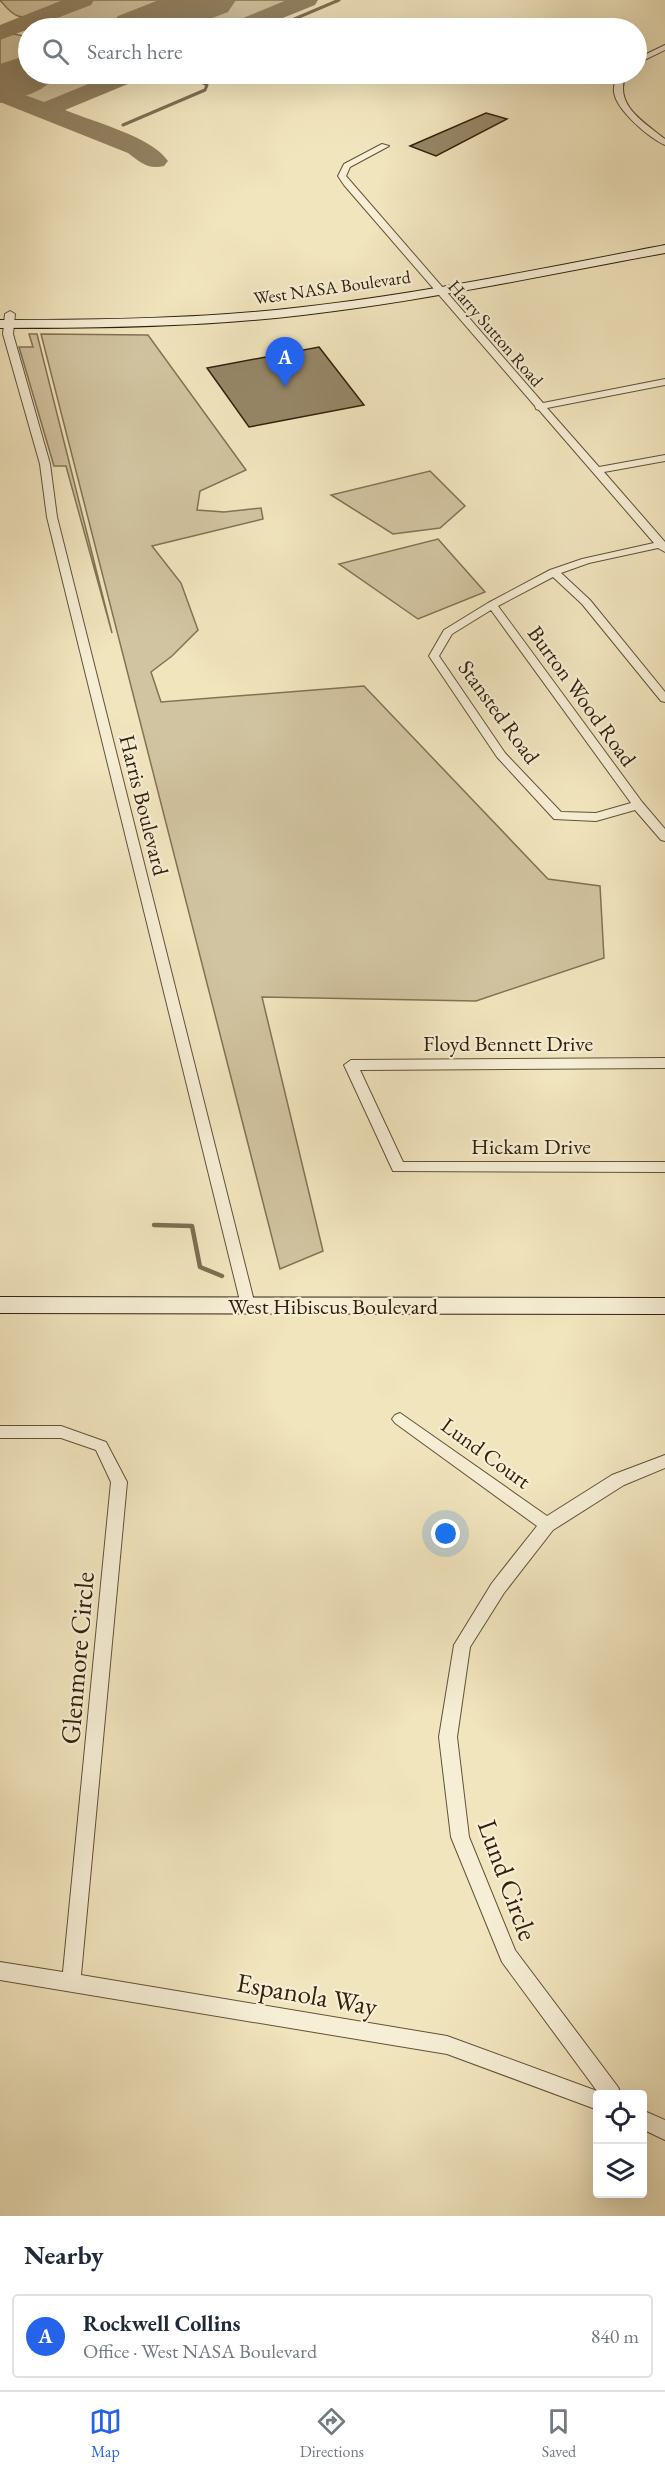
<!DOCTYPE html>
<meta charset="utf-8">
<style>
body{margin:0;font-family:"EB Garamond",serif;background:#f2f2f3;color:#1f2937}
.controls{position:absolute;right:18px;bottom:18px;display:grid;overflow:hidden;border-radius:6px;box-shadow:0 6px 24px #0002}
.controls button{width:54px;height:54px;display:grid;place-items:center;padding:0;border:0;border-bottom:2px solid #e0e1e3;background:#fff;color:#1f2937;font:30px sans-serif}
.you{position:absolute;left:446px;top:1534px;width:21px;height:21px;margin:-15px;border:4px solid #fff;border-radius:50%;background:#1a73e8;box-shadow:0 0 0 9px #1a73e833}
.badge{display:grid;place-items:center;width:39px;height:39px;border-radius:50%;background:#2563eb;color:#fff;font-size:20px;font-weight:700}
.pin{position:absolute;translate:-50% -50px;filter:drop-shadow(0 2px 3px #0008)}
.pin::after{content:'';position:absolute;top:32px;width:21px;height:18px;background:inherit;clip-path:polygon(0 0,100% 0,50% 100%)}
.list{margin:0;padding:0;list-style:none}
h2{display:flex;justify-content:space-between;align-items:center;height:78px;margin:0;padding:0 24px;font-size:26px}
h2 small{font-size:20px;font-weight:400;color:#747a83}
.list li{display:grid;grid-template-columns:39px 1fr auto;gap:18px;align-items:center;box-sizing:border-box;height:84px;margin:0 12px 12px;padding:0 12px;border:2px solid #e0e1e3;border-radius:6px}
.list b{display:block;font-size:22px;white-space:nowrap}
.list p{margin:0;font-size:20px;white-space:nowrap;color:#747a83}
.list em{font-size:20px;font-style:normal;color:#747a83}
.icon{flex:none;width:33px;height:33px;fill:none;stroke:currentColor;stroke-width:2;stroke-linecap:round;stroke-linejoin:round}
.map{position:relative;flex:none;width:665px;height:2216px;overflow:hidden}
.search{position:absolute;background:#fff;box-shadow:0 6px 24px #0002;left:18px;right:18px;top:18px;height:66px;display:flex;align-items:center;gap:15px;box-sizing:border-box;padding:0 21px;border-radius:33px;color:#747a83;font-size:22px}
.sheet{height:174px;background:#fff}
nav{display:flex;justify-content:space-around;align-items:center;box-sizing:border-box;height:84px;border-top:2px solid #e0e1e3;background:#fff;font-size:16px;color:#747a83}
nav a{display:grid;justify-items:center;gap:3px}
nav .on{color:#2563eb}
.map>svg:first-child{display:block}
.green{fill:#d1c4a0;stroke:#827256;stroke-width:1.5}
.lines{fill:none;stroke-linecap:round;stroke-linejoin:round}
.stream-far1{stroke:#7e6e52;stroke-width:3}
.stream{stroke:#7e6e52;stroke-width:4.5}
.taxiway{fill:#928364;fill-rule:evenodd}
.runway{fill:#928364;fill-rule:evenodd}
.building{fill:#968768;stroke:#33210b;stroke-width:1.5}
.street-casing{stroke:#625238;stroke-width:2}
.secondary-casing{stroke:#33210b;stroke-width:2}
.street{fill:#f6eed5;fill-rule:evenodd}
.secondary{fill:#f6eed5;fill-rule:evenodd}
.labels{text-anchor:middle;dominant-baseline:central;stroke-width:4.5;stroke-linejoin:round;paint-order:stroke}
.far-street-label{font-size:18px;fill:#33210b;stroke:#f6eed5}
.street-label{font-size:22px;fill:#33210b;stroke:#f6eed5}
.near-street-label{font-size:27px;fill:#33210b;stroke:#f6eed5}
</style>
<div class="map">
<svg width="665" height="2216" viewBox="0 0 665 2216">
<rect width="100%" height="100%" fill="#f1e5be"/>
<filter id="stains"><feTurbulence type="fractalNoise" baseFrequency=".00333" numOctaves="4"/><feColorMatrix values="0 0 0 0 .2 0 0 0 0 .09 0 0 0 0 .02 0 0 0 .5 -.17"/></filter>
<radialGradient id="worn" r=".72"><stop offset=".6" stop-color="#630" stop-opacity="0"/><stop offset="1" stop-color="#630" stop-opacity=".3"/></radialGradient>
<path class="green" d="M0 0H79C65 6 33 21 18 16 10 13 5 6 0 0Z
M92 0H188L118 28 33 27 44 20Z
M226 0H298L230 28H157Z
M14 34 28 37V65L0 76V38Z
M47 74H106C84 91 40 119 16 92L20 85Z
M29 334H37L112 633 66 466H54L19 347H33Z
M41 334 148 335 246 470 200 491 197 510 224 512 261 508 263 519 152 546 181 583 198 630 172 656 151 672 161 702 364 686 548 879 600 886 604 958 476 1001 262 997 323 1251 280 1269Z
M430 471 465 506 440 528 393 534 331 495Z
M438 539 485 592 418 619 339 564Z"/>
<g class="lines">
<path class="stream-far1" d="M273 28 339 0
M123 125 205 90 207 85 184 74"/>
<path class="stream" d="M154 1225 192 1226 200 1267 222 1276"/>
<path class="taxiway" d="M63 0H94L91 5 0 40V25Z
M287 0H318L315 5 258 28H228L231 23Z
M113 74H144L140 79 65 110C93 122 151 136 168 161L164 166C148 170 140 162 128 153L0 102V86L44 102Z"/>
<path class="runway" d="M159 0H236L228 12 186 28H110L118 16Z
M28 55V74H57C44 93 22 97 0 103V64Z"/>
</g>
<path class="building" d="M486 113 507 119 436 156 410 146Z
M319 347 364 405 249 427 207 368Z"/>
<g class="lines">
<defs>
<path id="street" d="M665 45V50L636 64V59Z
M619 74H626C613 105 644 122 665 139V145C649 138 616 110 614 92 613 85 616 80 619 74Z
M382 144 389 146 350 167 346 176 543 403 665 379V385L547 408 599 467 665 455V461L604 472 665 542V552L658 548 589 563 561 573 590 600 665 692V702L661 701 582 604 553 577 498 606 642 802 665 829V841L661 840 635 810 596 821 554 819 497 757 429 656 444 630 488 603 550 570 582 559 654 543 539 410 536 409 535 406 344 185 338 176 344 164ZM491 610 631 803 596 813 561 812 505 753 439 656 452 634Z
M10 311 15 314 13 334 50 464 57 517 255 1305 253 1309H243L241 1305 47 517 40 464 3 334 5 314Z
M665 1058V1068L360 1070 403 1162H665V1172L393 1171 344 1065 351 1060Z
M400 1413 547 1516 612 1475 665 1455V1468L624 1485 553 1530 504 1593 470 1647 457 1737 469 1837 515 1950 618 2087 621 2094H598V2110L447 2054 0 1980V1962L63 1972 111 1482 96 1450 61 1438H0V1426H61L106 1442 127 1482 81 1975 447 2036 597 2091 502 1962 451 1837 439 1737 454 1645 492 1583 537 1526 395 1423 392 1419 395 1415Z
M642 2110 665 2120V2140L642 2129Z"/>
<path id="secondary" d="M665 245V253C545 275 425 301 303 315 203 327 101 328 0 328V320C101 320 203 319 303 307 425 293 545 268 665 245Z
M0 1297 665 1298V1314L0 1313Z"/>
</defs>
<use href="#street" class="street-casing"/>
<use href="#secondary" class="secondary-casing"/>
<use href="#street" class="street"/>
<use href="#secondary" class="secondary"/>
</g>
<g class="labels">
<g class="far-street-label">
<text transform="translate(332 287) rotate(-8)">West NASA Boulevard</text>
<text transform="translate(496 333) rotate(49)">Harry Sutton Road</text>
</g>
<g class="street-label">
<text transform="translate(582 696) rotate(54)">Burton Wood Road</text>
<text transform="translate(499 712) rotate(54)">Stansted Road</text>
<text transform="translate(144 805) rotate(76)">Harris Boulevard</text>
<text x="508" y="1043">Floyd Bennett Drive</text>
<text x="531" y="1146">Hickam Drive</text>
<text x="333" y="1306">West Hibiscus Boulevard</text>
<text transform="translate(486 1453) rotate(36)">Lund Court</text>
</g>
<g class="near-street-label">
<text transform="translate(77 1658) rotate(-85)">Glenmore Circle</text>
<text transform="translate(508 1880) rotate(70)">Lund Circle</text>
<text transform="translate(307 1994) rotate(10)">Espanola Way</text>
</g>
</g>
<rect width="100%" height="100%" filter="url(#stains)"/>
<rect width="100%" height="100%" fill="url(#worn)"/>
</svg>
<div class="controls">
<button><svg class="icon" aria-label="locate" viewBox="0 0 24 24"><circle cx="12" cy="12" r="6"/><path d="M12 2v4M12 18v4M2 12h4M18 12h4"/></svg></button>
<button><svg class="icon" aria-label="layers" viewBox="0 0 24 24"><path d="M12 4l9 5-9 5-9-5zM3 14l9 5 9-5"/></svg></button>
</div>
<div class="you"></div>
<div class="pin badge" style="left:285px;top:387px">A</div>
<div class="search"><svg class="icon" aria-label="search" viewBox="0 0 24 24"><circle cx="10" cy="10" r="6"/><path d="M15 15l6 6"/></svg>Search here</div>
</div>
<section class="sheet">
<h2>Nearby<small></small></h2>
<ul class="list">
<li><span class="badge">A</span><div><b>Rockwell Collins</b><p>Office · West NASA Boulevard</p></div><em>840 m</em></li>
</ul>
</section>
<nav>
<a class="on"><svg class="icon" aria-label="map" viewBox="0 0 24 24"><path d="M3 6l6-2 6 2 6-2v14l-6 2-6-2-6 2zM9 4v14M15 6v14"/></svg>Map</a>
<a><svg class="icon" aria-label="directions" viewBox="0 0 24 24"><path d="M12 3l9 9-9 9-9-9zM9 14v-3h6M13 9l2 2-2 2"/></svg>Directions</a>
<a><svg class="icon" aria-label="saved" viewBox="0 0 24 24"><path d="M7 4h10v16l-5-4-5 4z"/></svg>Saved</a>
</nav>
